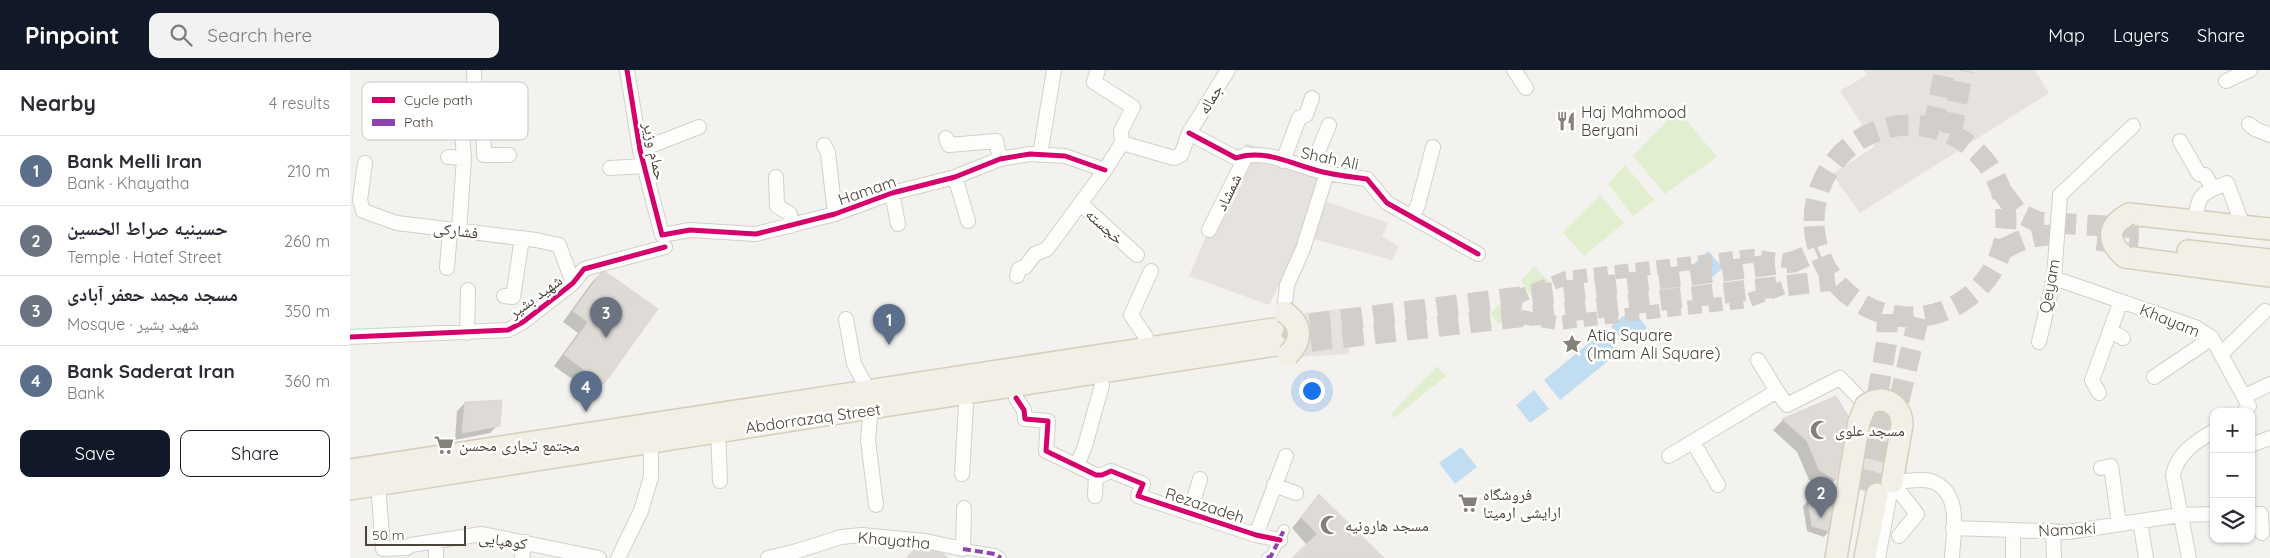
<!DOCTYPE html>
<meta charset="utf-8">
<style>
body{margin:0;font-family:Quicksand,"Noto Naskh Arabic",sans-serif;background:#f2f2f3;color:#2b2b33}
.controls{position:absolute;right:15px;bottom:15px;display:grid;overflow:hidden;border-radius:10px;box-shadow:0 1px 4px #0004}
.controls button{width:45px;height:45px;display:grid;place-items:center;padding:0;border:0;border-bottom:1px solid #e1e1e2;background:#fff;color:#2b2b33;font:25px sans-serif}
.scale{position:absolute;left:15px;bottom:12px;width:101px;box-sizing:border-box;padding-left:5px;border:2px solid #4b4439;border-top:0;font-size:14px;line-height:18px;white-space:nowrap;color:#4b4439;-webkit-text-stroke:4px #fff;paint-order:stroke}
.you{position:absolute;left:961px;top:320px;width:18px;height:18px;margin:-12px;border:4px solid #fff;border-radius:50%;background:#1a73e8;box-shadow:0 0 0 8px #1a73e833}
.badge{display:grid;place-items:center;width:32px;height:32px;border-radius:50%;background:#111827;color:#fff;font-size:16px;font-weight:700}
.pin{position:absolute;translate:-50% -41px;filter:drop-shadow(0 1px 2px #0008)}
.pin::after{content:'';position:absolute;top:26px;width:18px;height:15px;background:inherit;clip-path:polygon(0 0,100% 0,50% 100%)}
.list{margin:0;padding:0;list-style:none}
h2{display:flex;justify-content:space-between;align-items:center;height:65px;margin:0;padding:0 20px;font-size:21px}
h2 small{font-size:16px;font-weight:400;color:#7c7c81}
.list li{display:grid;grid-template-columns:32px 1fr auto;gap:15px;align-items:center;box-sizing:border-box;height:70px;padding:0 20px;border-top:1px solid #e1e1e2}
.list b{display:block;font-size:19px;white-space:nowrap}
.list p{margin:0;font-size:16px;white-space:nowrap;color:#7c7c81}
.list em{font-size:16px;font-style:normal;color:#7c7c81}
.actions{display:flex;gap:10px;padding:15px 20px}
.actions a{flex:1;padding:11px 0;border:1px solid #111827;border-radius:10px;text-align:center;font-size:18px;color:#111827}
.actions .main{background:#111827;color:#fff}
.icon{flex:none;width:28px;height:28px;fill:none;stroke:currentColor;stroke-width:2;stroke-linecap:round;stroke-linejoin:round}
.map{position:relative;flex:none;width:1920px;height:488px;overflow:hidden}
header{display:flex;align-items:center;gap:30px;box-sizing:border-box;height:70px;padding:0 25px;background:#111827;color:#fff}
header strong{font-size:24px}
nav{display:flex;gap:28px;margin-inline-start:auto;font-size:18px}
.search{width:350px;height:45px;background:#f2f2f3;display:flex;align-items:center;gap:12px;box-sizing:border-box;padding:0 18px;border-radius:10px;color:#7c7c81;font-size:19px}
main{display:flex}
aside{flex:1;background:#fff}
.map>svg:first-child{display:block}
.green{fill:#e1eecf}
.parking{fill:#e6e3df}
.water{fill:#c0ddf1}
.shadow{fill:#0003}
.building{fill:#dedbd6;stroke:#dcd9d4}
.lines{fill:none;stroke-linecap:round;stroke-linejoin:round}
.minor-tunnel{stroke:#d2cfca;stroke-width:14;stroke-dasharray:14 7;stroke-linecap:butt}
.primary-tunnel{stroke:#d2cfca;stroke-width:21;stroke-dasharray:21 11;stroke-linecap:butt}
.pedestrian-casing{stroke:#d2d0cb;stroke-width:12}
.minor-casing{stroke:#d2d0cb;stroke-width:16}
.primary-casing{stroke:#d6cebb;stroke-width:24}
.pedestrian{stroke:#fdfdfc;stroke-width:10}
.minor{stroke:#fdfdfc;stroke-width:14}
.primary{stroke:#f2efe6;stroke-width:21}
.primary-bridge-casing{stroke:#d6cebb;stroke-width:24;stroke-linecap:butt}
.primary-bridge{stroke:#f2efe6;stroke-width:21}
.quiet{stroke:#8e44ad;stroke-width:4;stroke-dasharray:8 4;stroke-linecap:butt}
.cycleway-casing{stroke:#fff;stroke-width:8}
.cycleway{stroke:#d6006c;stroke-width:5}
.labels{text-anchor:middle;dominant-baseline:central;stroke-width:5;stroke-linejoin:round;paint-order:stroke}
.street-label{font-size:16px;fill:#4b4439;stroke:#fff}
.poi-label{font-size:16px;fill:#4b4439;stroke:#fff;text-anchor:start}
.key{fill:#fff;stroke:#c9c7c4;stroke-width:1}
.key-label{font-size:14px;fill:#4b4439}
</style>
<header>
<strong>Pinpoint</strong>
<div class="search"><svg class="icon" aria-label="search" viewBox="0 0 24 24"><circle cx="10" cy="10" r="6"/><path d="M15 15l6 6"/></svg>Search here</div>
<nav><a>Map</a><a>Layers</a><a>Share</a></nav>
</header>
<main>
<aside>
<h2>Nearby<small>4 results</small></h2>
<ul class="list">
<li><span class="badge" style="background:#5c6f8a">1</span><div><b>Bank Melli Iran</b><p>Bank · Khayatha</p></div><em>210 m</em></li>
<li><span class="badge" style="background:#6b7280">2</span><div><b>حسینیه صراط الحسین</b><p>Temple · Hatef Street</p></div><em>260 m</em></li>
<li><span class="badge" style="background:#6b7280">3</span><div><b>مسجد مجمد حعفر آبادی</b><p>Mosque · شهید بشیر</p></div><em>350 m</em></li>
<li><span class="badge" style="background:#5c6f8a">4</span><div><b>Bank Saderat Iran</b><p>Bank</p></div><em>360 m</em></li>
</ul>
<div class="actions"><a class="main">Save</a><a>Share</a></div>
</aside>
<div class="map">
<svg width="1920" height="488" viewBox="0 0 1920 488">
<rect width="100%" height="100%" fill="#f4f2ee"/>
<path class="green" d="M1328 40 1367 87 1315 124 1283 86Z
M1275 95 1304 130 1283 146 1258 114Z
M1250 125 1274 153 1234 186 1213 162Z
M1184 196 1200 212 1182 227 1171 211Z
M1163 218 1175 232 1149 254 1140 244Z
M1087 296 1096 306 1044 348 1041 344Z"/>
<path class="parking" d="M1514 0H1685L1699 23 1510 143 1482 104 1524 77 1517 62 1490 21 1517 5Z
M896 73 985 103 975 131 1038 153 1032 166 1049 177 1042 190 953 166 919 235 839 206Z
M998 238 999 284 948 287 947 244Z
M1522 336 1546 345 1536 417 1503 411Z"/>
<path class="water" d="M1358 181 1373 198 1353 215 1338 199Z
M1282 239 1297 258 1276 274 1261 256Z
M1251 263 1268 283 1210 330 1194 310Z
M1184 320 1199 339 1180 353 1166 335Z
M1111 377 1127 397 1105 414 1089 393Z"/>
<path class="shadow" d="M253 201V313L243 324 204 296 228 263 213 252 242 212Z
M1485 327V410L1475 420 1459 410 1447 382 1423 360 1433 350Z
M115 333 148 355 140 363 105 370 107 341Z
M969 426 1032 488H944L957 475 942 458Z
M1459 430 1479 461 1474 467 1457 461 1453 436Z"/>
<path class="building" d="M253 200 308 239 254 314 214 285 238 252 223 241Z
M1486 326 1498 346 1486 410 1469 400 1457 371 1432 349Z
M152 330 150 356 112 363 115 332Z
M1471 420 1483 428 1481 462 1462 456 1458 429Z
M969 424 1034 488H942L967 464 951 447Z
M567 476 589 479 598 488H556Z"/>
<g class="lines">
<path class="minor-tunnel" d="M1164 228 1216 208 1402 186 1443 192
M1171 247 1208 253 1310 241 1397 231 1443 214"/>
<path class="primary-tunnel" d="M1464 151a96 96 0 1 1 192 0a96 96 0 1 1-192 0Z
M1583 58 1595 0
M1601 64 1613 0
M1653 123 1667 142 1688 152 1789 158
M1747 170 1788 175
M1653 179C1675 168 1687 163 1712 166
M928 258 1443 192 1469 181
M929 275 1485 210
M1511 420 1537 270V244
M1527 424 1569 246"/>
<defs>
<path id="pedestrian" d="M613 479 645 484 651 488
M917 488 921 486 934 460"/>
<path id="minor" d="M124 0 125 35H133L134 85H159
M277 0 290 80 312 165 340 160 406 164 485 144 542 123 605 107 650 89 680 84 715 86 755 100
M1164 0 1176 18
M1876 11 1900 0
M1899 54 1905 59 1920 65
M839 63 886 88C916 77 949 98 978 103 991 106 1004 107 1017 109L1037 133 1128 184
M596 68 599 75 646 71 650 89
M1830 71 1849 104 1855 105 1863 119
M772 73 824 88 831 85 839 63 878 0
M474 75 478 83 485 144
M290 80 349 57
M690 85 704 0
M98 87 114 88
M933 91 949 48 956 45 962 28
M15 93 10 130 13 141 47 153 186 170 209 175 223 213
M260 98 294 96
M961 99 979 55
M426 107 427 136 440 144 441 156
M605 107 618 151
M542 123 548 154
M731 134 787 185
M1062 147 1068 135 1083 77
M1845 151C1849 122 1851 124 1877 113L1893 156
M859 160 897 84
M109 161 114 88 110 39
M97 198 100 160
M667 206 669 199 675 197 685 184 697 179 755 100 772 73 771 61 783 37 744 12 748 0
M1704 208 1845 257 1862 268 1899 336 1894 342
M154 226 163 227 172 168
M934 242 937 215 953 179 977 103
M496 249 504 294 516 316
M1760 260 1773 268
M117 263 118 220
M0 267 158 260 173 252 208 225 223 213 234 199 315 177
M796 267 781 245 801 201
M1689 272 1704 208 1710 125 1783 56
M1871 284 1915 241
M1408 290 1427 321
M1804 307 1862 268
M1749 323 1742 310 1771 231
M1895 326 1920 314
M666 328 674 340 675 349 698 351 696 381 746 405H752L761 401 793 414 788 426 906 465 930 470
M520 348 518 370 526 435
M368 362 370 411
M1343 372 1368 415
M1901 375 1920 368
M1319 386 1427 321 1437 335 1490 308 1516 335
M727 396 735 376 752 315
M1751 398 1761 396 1769 454
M612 404 616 336
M1542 412C1553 412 1571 408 1581 411 1613 422 1603 463 1602 488
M1542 412 1567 444 1549 466
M28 414 33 479 57 478 61 475 132 464 249 488
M924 415 946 423
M745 426 746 405
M844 444 846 437 842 436 850 409
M1901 444H1911L1912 463
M1790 451 1796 488
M1603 458 1718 462 1830 445 1864 444
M1663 461V488
M1703 461 1704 488
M906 465 936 386
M86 471V488
M172 488 175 472
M268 488 291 441 301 407V373
M418 488 447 481 491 467 512 465 575 471 613 479 614 438
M1528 488 1542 412
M1839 488 1823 405C1827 384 1846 371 1864 361"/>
<path id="primary" d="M1779 144 1920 159
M1838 181 1920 190
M1775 187 1920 206
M0 400 923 259
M1542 412 1552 355
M0 419 926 275
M1486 488 1509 352
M1515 488 1527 424"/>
</defs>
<use href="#pedestrian" class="pedestrian-casing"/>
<use href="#minor" class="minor-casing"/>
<use href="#primary" class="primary-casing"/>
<use href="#pedestrian" class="pedestrian"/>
<use href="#minor" class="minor"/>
<use href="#primary" class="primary"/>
<defs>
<path id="primary-bridge" d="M1775 187C1756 171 1757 156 1779 144
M934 242C952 254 953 270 938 285
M1509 352 1516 335C1533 323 1552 334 1552 355"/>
</defs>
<use href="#primary-bridge" class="primary-bridge-casing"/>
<use href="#primary-bridge" class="primary-bridge"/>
<path class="quiet" d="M613 479 645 484 651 488
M917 488 921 486 934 460"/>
<defs>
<path id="cycleway" d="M277 0 290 80 312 165 340 160 406 164 485 144 542 123 605 107 650 89 680 84 715 86 755 100
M839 63 886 88C916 77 949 98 978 103 991 106 1004 107 1017 109L1037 133 1128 184
M0 267 158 260 173 252 208 225 223 213 234 199 315 177
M666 328 674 340 675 349 698 351 696 381 746 405H752L761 401 793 414 788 426 906 465 930 470"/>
</defs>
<use href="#cycleway" class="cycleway-casing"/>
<use href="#cycleway" class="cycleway"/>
</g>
<defs>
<symbol id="restaurant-bare" viewBox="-9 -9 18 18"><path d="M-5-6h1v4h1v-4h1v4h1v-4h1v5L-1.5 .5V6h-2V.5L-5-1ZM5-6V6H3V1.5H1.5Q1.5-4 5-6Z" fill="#868178" stroke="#fff" stroke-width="2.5" paint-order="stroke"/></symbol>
<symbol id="sight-bare" viewBox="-9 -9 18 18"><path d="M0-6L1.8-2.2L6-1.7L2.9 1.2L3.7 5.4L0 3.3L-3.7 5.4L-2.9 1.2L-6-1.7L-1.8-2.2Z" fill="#868178" stroke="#fff" stroke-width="2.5" paint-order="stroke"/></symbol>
<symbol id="mosque-bare" viewBox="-9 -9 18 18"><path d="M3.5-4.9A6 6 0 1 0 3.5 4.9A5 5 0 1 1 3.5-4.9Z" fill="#868178" stroke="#fff" stroke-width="2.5" paint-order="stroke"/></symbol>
<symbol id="supermarket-bare" viewBox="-9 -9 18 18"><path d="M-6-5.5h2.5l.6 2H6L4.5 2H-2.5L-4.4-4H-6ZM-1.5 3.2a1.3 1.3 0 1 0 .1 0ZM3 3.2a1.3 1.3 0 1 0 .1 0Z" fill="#868178" stroke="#fff" stroke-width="2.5" paint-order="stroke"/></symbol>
</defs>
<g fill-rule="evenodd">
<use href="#restaurant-bare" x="1202" y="37" width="28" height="28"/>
<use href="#sight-bare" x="1208" y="260" width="28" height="28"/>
<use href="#mosque-bare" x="1456" y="346" width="28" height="28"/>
<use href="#supermarket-bare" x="80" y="361" width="28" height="28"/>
<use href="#supermarket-bare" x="1104" y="419" width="28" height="28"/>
<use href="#mosque-bare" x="966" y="441" width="28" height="28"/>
</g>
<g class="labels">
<g class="street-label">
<text transform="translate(860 29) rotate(-59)">جماله</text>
<text transform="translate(305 81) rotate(78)">حمام وزیر</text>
<text transform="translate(980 88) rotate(12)">Shah Ali</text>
<text transform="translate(517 120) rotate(-19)">Hamam</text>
<text transform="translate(878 122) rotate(-64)">شمشاد</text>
<text transform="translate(755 156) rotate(42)">خجسته</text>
<text transform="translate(106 160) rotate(7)">فشارکی</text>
<text transform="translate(1699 216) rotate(-80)">Qeyam</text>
<text transform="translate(185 226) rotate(-36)">شهید بشیر</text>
<text transform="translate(1820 250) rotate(22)">Khayam</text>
<text transform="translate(463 348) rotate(-8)">Abdorrazaq Street</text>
<text transform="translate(855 435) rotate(18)">Rezazadeh</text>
<text transform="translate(1717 459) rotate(-3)">Namaki</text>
<text transform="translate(153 470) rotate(8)">کوهپایی</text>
<text transform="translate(544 470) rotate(5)">Khayatha</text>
</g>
<g class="poi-label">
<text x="1231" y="42">Haj Mahmood<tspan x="1231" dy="18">Beryani</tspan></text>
<text x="1237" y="265">Atiq Square<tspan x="1237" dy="18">(Imam Ali Square)</tspan></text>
<text x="1485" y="360">مسجد علوی</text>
<text x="109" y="375">مجتمع تجاری محسن</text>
<text x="1133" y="424">فروشگاه<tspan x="1133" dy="18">ارایشی ارمیتا</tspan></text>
<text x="995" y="455">مسجد هارونیه</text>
</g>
</g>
<rect x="12" y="12" width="166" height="58" rx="8" class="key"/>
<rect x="22" y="27" width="23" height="6" fill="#d6006c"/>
<rect x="22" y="49" width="23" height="7" fill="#8e44ad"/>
<g class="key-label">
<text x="54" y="35">Cycle path</text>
<text x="54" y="57">Path</text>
</g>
</svg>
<div class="controls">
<button>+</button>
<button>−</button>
<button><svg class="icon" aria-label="layers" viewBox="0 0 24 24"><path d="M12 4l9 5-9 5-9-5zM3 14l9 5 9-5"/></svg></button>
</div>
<div class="scale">50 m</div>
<div class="you"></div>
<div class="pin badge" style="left:539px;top:275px;background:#5c6f8a">1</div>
<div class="pin badge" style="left:1471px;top:448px;background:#6b7280">2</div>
<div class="pin badge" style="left:256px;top:268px;background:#6b7280">3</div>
<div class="pin badge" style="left:236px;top:342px;background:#5c6f8a">4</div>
</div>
</main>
